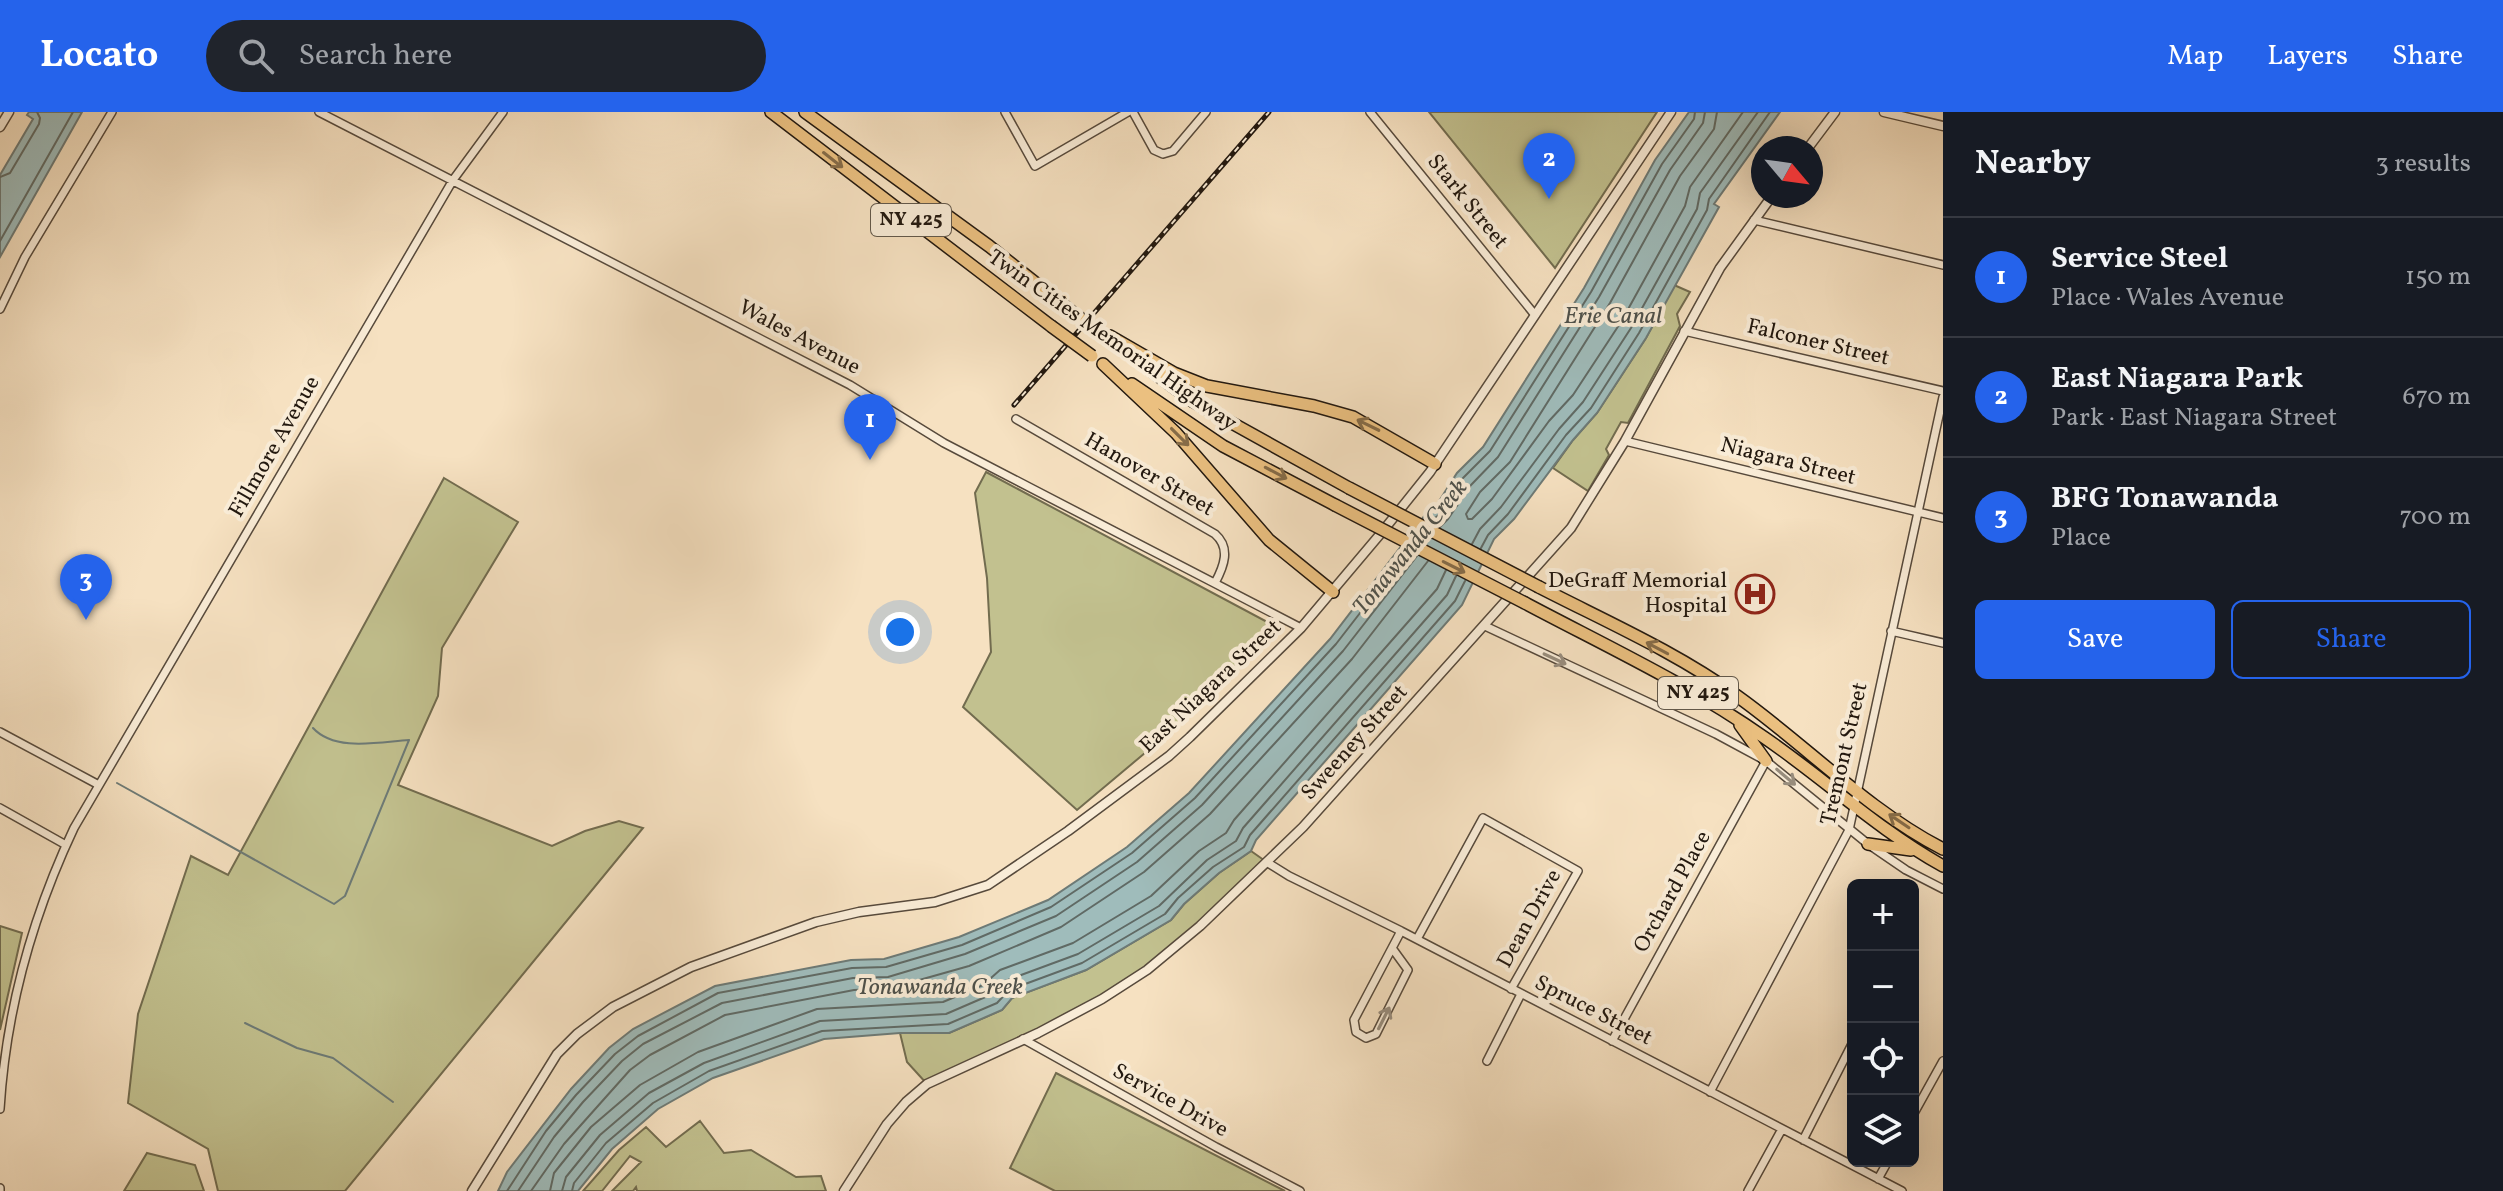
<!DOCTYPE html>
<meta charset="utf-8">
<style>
body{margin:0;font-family:Vollkorn,serif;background:#20242c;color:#f1f3f6}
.controls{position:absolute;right:24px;bottom:24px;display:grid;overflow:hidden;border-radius:12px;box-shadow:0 8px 32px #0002}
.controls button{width:72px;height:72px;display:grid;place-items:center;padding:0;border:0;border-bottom:2px solid #363941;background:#171b24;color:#f1f3f6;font:40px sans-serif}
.compass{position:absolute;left:1751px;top:24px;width:72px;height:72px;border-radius:50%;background:#171b24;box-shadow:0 8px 32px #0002;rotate:119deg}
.you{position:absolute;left:900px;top:520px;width:28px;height:28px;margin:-20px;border:6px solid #fff;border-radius:50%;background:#1a73e8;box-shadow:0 0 0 12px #1a73e833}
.badge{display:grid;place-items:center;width:52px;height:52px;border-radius:50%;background:#2563eb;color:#fff;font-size:26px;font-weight:700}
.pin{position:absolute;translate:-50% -66px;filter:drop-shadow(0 2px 4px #0008)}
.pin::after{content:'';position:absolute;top:42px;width:28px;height:24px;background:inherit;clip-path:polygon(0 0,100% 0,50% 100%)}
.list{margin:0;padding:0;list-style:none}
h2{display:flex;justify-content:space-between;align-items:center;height:104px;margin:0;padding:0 32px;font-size:34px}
h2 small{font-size:26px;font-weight:400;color:#9ea1a6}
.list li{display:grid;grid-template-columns:52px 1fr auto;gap:24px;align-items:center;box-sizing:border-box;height:120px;padding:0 32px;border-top:2px solid #363941}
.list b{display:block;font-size:30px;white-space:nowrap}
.list p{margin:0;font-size:26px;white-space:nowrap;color:#9ea1a6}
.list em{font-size:26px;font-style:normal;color:#9ea1a6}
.actions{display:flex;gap:16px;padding:24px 32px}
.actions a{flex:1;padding:18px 0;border:2px solid #2563eb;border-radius:12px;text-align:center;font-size:28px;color:#2563eb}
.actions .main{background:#2563eb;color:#fff}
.icon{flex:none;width:44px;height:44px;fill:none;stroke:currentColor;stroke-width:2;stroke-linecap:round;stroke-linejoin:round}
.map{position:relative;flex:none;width:1943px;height:1079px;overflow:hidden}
header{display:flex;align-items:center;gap:48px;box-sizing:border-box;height:112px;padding:0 40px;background:#2563eb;color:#fff}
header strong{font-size:38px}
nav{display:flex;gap:44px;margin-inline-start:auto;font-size:28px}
.search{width:560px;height:72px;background:#20242c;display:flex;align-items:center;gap:20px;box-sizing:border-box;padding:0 28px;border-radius:44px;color:#9ea1a6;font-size:30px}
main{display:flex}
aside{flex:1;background:#171b24}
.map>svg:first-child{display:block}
.green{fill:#c2c18f;stroke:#726c4f;stroke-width:2}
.water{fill:#9fbcbb;stroke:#6d7a76;stroke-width:2}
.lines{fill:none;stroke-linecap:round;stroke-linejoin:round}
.shore{stroke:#606a65;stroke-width:2}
.stream{stroke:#6d7a76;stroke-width:2}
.minor-casing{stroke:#574a3c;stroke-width:10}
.tertiary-casing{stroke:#574a3c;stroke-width:11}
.primary-casing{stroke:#22180f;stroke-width:14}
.minor{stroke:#f9ecd7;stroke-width:7}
.tertiary{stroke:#f9ecd7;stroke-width:8}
.primary{stroke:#ebc080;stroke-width:11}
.rail-casing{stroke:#22180f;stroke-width:5}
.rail{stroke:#f9ecd7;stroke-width:2;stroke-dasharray:6;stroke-linecap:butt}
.primary-bridge-casing{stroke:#22180f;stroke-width:14;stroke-linecap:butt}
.primary-bridge{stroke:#ebc080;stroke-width:11}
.oneway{stroke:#866c48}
.oneway2{stroke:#988d7d}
.labels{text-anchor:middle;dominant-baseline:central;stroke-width:8;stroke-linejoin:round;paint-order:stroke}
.shield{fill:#f9ecd7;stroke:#62584b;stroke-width:2}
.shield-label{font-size:20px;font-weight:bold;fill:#22180f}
.street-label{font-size:22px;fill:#22180f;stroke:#f9ecd7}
.poi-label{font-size:22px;fill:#22180f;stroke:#f9ecd7;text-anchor:end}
.water-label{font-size:24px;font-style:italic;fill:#4e514b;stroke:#f9ecd7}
</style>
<header>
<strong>Locato</strong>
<div class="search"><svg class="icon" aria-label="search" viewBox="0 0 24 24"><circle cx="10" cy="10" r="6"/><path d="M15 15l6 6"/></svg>Search here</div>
<nav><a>Map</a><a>Layers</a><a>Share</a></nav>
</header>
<main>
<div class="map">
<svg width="1943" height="1079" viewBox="0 0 1943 1079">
<rect width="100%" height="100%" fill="#f6e1c1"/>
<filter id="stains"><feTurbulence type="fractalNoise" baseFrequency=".0025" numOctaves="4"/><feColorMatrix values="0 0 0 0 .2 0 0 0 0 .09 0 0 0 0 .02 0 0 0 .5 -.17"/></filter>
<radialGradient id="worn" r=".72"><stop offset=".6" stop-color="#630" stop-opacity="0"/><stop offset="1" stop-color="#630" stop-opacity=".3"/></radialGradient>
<path class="green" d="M1429 0H1657L1555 156Z
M1674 173 1690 180 1677 202 1680 214 1628 311 1621 310 1606 337 1609 343 1588 379 1553 356 1573 328 1597 301 1646 226Z
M986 360 1271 512 1274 523 1183 609 1077 698 963 595 991 540 987 466 975 381Z
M444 366 518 410 442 536 438 584 398 673 552 734 585 719 619 709 643 716 345 1079H218L208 1037 128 991 138 902 191 744 228 763Z
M1251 739 1268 751 1147 858 1038 921 927 972 907 950 900 921H949L1002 898 1012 886 1086 858 1171 808 1184 792 1219 761Z
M0 814 22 821 0 918Z
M1056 961 1285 1079H1055L1010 1056Z
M700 1009 724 1041 751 1038 796 1065 821 1064 826 1079H637L636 1075 633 1079H612L641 1050 630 1044 602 1079H583L619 1038 646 1015 666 1035Z
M147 1041 195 1053 204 1079H124Z"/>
<path class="water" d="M29 0H82L0 145V63L33 7 27 3Z
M1689 0H1780L1714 92 1719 95 1646 226 1597 301 1573 328 1514 407 1494 427 1462 493 1256 728 1251 739 1219 761 1184 792 1171 808 1086 858 1012 886 1002 898 949 921H900L824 927 713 966 658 997 612 1037 578 1079H498L507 1060 571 977 609 936 633 917 715 874 851 848 884 847 959 825 1048 788 1127 735 1189 681 1330 527 1425 403 1434 397 1457 361 1483 335 1584 176 1655 48Z"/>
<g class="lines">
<path class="shore" d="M1717 0 1714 17 1680 64 1610 191 1510 350 1480 380 1466 402 1468 407H1472L1492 387 1549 309 1573 283 1621 210 1685 94 1690 75 1743 0
M0 65 10 61 39 12 40 6 37 0
M0 129 73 0
M1430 410 1440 402 1463 366 1490 339 1591 180 1662 52 1694 7 1695 0
M1440 415 1448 407 1471 373 1498 345 1599 185 1670 58 1703 11 1705 0
M1472 432 1480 417 1501 395 1559 317 1583 290 1631 216 1697 97 1700 81 1758 0
M1481 436 1488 423 1508 402 1566 323 1591 296 1639 221 1707 98 1709 87 1770 0
M507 1079 546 1019 576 983 615 942 638 924 718 881 852 856 886 855 962 833 1051 795 1132 741 1195 686 1336 532 1408 439
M518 1079 554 1025 583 990 622 949 643 932 722 891 853 866 888 865 965 842 1056 804 1137 750 1202 693 1343 539 1417 444
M531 1079 564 1032 630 958 650 943 725 903 854 878 891 876 969 854 1061 815 1144 760 1210 702 1352 547 1428 449
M550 1079 554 1061 591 1015 640 973 698 940 817 897 943 890 983 873 1000 858 1073 831 1151 784 1199 739 1226 721 1234 708 1437 477 1446 458
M562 1079 566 1065 600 1023 649 981 704 951 820 909 946 902 990 883 1005 869 1078 842 1159 794 1207 748 1236 729 1243 716 1447 483 1456 464
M572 1079 574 1071 606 1031 653 991 709 959 822 919 948 912 997 891 1009 878 1082 851 1165 802 1178 786 1213 755 1244 735 1250 723 1455 489 1465 469"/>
<path class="stream" d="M117 671 334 792 345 784 409 628C379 630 335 640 313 616
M245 911 297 936 333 946 393 990"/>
<defs>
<path id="minor" d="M319 0 850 273 944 331 1301 516
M1005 0 1035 54 1128 0
M1133 0 1154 38 1163 42 1173 39 1206 0
M1370 0 1535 203
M1754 108 1943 153
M0 197 25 145 112 0
M1684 219 1943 279
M1016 307 1215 422C1231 436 1224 454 1215 471
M1625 329 1943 406
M1485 514 1716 622 1766 649 1868 732 1906 758 1943 777
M1891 519 1943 531
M0 620 97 672
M0 696 66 733
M1268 751 1289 764 1401 819 1902 1079
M1417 827 1483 706 1578 759 1511 877
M1392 836 1408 858 1376 922 1366 926 1356 920 1354 908 1401 819
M1023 927 1216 1035 1300 1079
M1612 929 1766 649
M1487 949 1521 882
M1710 980 1849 718 1943 285
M0 997C6 899 32 805 74 716L453 68 503 0
M1913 1003 1943 949
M1803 1028 1853 930
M1878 1067 1888 1049
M0 1076V1079
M1748 1079 1782 1017"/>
<path id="tertiary" d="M1884 0 1943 14
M0 15 9 0
M1808 36 1835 0
M472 1079 557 942 577 922 613 895 691 855 816 810 859 800 935 790 988 773 1068 719 1169 644 1190 625 1301 516 1382 420 1430 360 1671 0
M844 1079 887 1012 906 990 927 972 1038 921 1102 887 1147 858 1200 814 1303 715 1571 416 1625 329 1720 156 1772 84"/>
<path id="primary" d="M771 0 1051 214
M805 0 989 134 1067 196
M1110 224 1174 261 1207 274 1314 294 1353 305 1435 352
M1134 246 1194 290 1349 376
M1103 252 1176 321 1269 428 1333 480
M1132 272 1223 334 1335 393
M1539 475C1605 509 1676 540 1737 584 1806 633 1867 698 1943 737
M1525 491C1606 534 1690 573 1765 626 1826 668 1877 717 1943 754
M1740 613 1766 649
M1868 732 1911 738"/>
</defs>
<use href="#minor" class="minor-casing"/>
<use href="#tertiary" class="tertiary-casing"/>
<use href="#primary" class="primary-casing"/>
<use href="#minor" class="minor"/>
<use href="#tertiary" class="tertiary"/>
<use href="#primary" class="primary"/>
<defs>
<path id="rail" d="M1014 293 1269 0"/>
</defs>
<use href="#rail" class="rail-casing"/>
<use href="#rail" class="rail"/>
<defs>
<path id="primary-bridge" d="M1067 196 1107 227
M1051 214 1092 244
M1349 376 1539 475
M1335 393 1525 491"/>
</defs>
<use href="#primary-bridge" class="primary-bridge-casing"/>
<use href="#primary-bridge" class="primary-bridge"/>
</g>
<defs><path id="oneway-shaft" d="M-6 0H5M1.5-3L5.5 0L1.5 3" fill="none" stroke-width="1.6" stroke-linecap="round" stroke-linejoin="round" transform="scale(2)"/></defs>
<g class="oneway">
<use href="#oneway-shaft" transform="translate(833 48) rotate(38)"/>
<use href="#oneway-shaft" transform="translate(1368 313) rotate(-154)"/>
<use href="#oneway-shaft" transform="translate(1180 325) rotate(45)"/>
<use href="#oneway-shaft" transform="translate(1276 361) rotate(28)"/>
<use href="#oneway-shaft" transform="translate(1454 455) rotate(27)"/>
<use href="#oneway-shaft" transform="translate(1657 536) rotate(-152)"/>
<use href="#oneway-shaft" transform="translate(1899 709) rotate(-146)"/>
</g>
<g class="oneway2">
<use href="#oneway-shaft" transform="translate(1555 547) rotate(25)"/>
<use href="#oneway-shaft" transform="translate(1786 665) rotate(40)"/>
<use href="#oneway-shaft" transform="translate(1384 906) rotate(-63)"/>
</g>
<defs>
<symbol id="hospital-ring" viewBox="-11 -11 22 22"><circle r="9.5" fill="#f9ecd7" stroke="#8f2418" stroke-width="1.5"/><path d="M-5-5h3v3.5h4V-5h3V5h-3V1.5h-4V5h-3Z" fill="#8f2418"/></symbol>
</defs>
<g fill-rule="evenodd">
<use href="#hospital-ring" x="1733" y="460" width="44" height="44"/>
</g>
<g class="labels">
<g class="shield">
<rect x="871" y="92" width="80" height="32" rx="6"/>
<rect x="1658" y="565" width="80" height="32" rx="6"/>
</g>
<g class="shield-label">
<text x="911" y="108">NY 425</text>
<text x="1698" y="581">NY 425</text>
</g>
<g class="street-label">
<text transform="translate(1467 90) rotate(51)">Stark Street</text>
<text transform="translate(799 226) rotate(28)">Wales Avenue</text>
<text transform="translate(1112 229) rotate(35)">Twin Cities Memorial Highway</text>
<text transform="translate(1818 231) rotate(13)">Falconer Street</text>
<text transform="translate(275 335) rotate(-60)">Fillmore Avenue</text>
<text transform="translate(1788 350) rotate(14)">Niagara Street</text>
<text transform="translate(1149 363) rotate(30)">Hanover Street</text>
<text transform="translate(1211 575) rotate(-43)">East Niagara Street</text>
<text transform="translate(1355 631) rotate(-48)">Sweeney Street</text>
<text transform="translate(1845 642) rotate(-77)">Tremont Street</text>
<text transform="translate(1673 780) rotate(-61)">Orchard Place</text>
<text transform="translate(1530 807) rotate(-61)">Dean Drive</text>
<text transform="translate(1593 899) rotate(27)">Spruce Street</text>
<text transform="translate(1170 989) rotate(29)">Service Drive</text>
</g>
<g class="poi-label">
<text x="1727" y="469">DeGraff Memorial<tspan x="1727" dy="25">Hospital</tspan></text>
</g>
<g class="water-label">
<text x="1613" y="205">Erie Canal</text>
<text transform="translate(1411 436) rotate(-51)">Tonawanda Creek</text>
<text x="940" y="876">Tonawanda Creek</text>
</g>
</g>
<rect width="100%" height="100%" filter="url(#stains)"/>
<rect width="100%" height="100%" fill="url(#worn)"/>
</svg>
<div class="controls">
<button>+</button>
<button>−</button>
<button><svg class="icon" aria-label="locate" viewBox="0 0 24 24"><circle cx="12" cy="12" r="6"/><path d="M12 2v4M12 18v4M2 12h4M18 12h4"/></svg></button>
<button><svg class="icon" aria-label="layers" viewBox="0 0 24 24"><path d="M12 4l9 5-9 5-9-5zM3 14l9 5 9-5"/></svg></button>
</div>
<svg class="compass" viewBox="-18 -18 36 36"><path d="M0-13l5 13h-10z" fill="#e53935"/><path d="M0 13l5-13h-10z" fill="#9ea1a6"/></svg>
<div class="you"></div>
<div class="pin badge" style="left:870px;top:348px">1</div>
<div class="pin badge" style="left:1549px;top:87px">2</div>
<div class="pin badge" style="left:86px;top:508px">3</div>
</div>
<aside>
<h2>Nearby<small>3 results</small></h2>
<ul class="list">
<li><span class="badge">1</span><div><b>Service Steel</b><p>Place · Wales Avenue</p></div><em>150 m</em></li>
<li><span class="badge">2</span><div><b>East Niagara Park</b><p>Park · East Niagara Street</p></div><em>670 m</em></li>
<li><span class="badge">3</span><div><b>BFG Tonawanda</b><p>Place</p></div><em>700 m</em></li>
</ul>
<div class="actions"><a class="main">Save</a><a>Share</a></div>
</aside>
</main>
